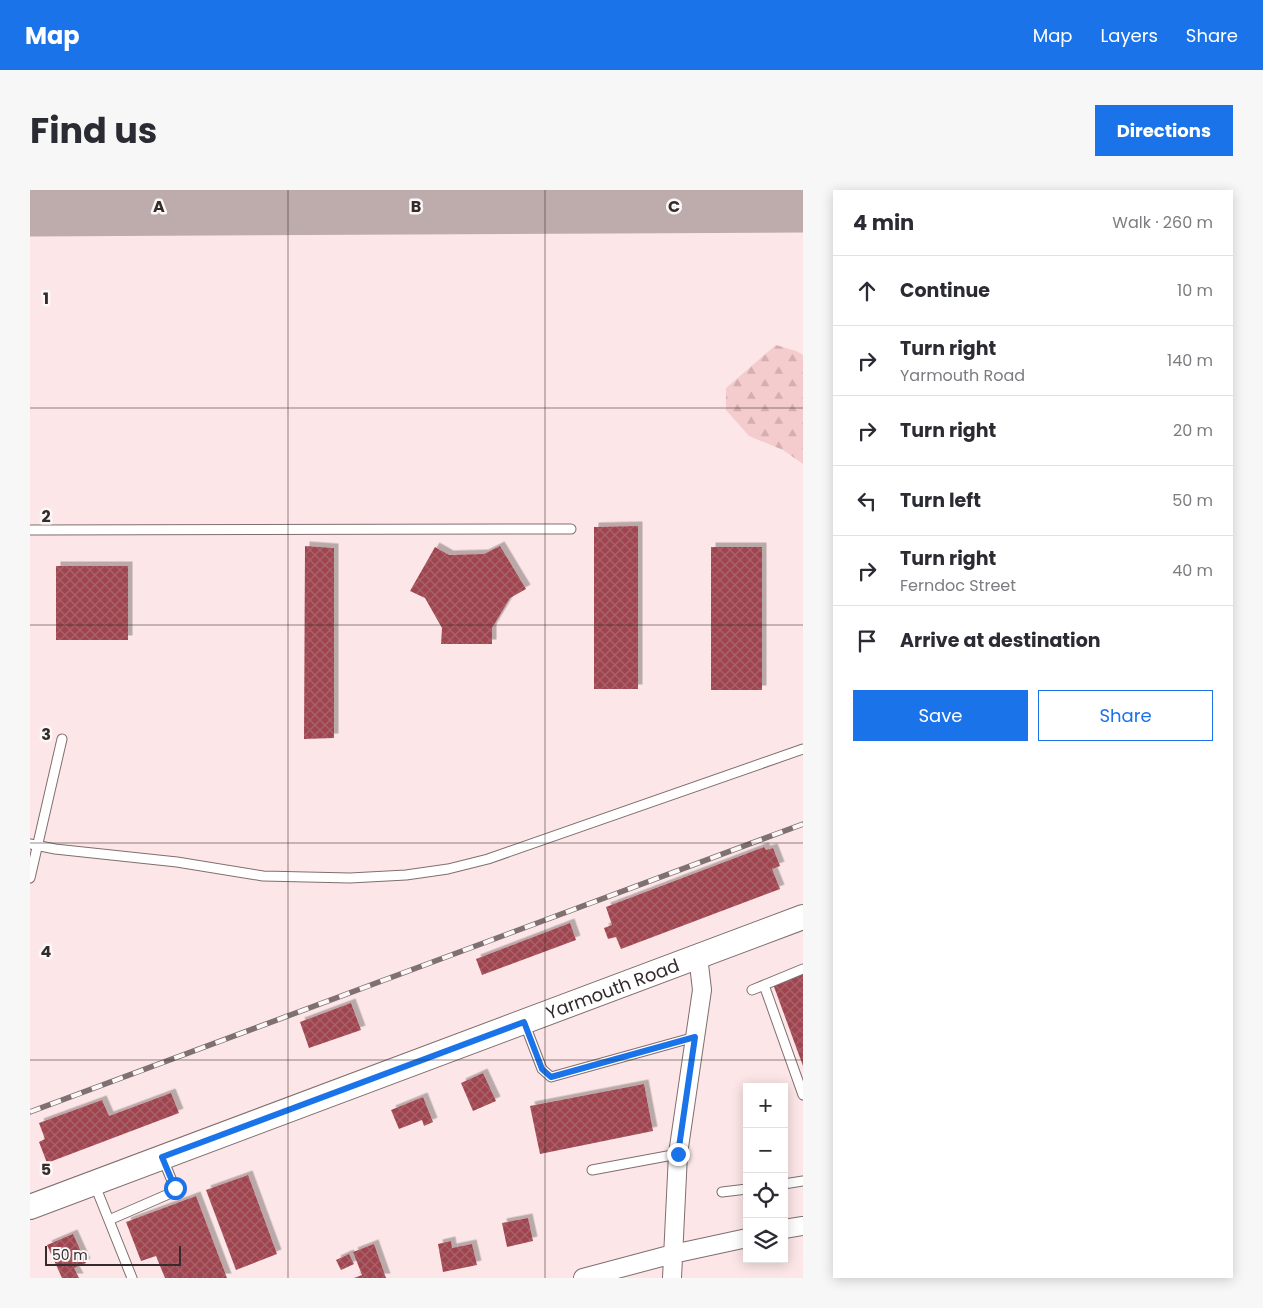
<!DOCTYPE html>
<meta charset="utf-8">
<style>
body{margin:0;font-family:Poppins,sans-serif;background:#f7f7f7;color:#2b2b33}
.controls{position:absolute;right:15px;bottom:15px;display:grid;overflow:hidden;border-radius:0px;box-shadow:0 2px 12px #0003}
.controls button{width:45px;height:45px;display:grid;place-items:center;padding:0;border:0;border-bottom:1px solid #e1e1e2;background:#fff;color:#2b2b33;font:25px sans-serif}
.scale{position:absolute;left:15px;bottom:12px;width:136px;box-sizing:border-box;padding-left:5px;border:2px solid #342b2c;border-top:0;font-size:14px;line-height:18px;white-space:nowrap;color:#342b2c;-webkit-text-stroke:4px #fdf8f8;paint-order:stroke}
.stop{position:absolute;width:15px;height:15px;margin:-11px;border:4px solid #1a73e8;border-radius:50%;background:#fff}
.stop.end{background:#1a73e8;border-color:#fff;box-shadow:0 1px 5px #0008}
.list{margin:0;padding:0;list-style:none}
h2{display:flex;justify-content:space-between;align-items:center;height:65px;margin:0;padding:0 20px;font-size:21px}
h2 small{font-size:16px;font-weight:400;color:#7c7c81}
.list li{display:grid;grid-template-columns:32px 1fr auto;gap:15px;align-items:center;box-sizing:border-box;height:70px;padding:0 20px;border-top:1px solid #e1e1e2}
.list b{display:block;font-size:19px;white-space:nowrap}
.list p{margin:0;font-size:16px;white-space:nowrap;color:#7c7c81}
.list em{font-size:16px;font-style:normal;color:#7c7c81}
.actions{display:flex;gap:10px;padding:15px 20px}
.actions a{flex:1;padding:11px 0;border:1px solid #1a73e8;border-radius:0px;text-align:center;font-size:18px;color:#1a73e8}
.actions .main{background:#1a73e8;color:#fff}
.icon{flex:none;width:28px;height:28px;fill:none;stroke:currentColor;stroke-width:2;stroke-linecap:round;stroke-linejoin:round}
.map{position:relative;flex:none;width:773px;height:1088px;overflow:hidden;border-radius:0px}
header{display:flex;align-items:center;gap:30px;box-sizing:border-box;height:70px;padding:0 25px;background:#1a73e8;color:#fff}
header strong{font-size:24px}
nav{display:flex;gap:28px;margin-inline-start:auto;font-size:18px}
.intro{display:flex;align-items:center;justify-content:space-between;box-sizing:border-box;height:120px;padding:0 30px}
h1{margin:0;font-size:35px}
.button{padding:12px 22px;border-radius:0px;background:#1a73e8;color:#fff;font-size:18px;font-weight:700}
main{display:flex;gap:30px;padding:0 30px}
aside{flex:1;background:#fff;border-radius:0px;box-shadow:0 2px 12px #0003}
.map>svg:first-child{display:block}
.green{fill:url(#green-dots)}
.forest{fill:url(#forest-firs)}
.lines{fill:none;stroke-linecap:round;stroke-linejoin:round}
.taxiway{stroke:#beacac;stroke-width:49}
.building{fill:url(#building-cross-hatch);filter:url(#shadow)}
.lane-casing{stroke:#816e6e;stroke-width:11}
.street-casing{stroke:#816e6e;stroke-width:20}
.secondary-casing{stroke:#816e6e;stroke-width:26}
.lane{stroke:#fff;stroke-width:9}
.street{stroke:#fff;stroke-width:18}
.secondary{stroke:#fff;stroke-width:24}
.rail-casing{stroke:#7f7172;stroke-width:5.5}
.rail{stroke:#fdf8f8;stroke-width:4;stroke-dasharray:11;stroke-linecap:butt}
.route{stroke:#1a73e8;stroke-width:6}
.grid{fill:none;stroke:#342b2c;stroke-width:1;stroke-opacity:0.55}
.labels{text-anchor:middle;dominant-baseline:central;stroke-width:5;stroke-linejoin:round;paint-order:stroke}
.street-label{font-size:18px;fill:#342b2c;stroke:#fdf8f8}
.grid-label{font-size:16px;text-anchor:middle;font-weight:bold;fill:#342b2c;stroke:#fdf8f8;stroke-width:5;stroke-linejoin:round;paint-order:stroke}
</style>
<header>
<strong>Map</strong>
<nav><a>Map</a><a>Layers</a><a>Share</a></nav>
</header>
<div class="intro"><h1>Find us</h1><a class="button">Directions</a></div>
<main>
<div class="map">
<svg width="773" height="1088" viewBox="0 0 773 1088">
<defs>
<pattern id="green-dots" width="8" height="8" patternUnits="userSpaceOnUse" patternTransform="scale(1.25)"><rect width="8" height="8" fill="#f5cccd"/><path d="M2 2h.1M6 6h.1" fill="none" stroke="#d3afb0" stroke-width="1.8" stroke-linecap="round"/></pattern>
<pattern id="forest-firs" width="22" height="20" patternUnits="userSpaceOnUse" patternTransform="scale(1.25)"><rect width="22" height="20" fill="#f5cccd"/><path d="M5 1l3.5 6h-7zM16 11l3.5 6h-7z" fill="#d3afb0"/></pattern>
<pattern id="building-cross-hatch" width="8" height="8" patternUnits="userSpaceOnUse" patternTransform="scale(1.25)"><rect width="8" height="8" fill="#a0454f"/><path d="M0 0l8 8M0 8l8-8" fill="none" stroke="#a8646b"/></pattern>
<filter id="shadow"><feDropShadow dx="4.5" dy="-4.5" stdDeviation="0" flood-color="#0004"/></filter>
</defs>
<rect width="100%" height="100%" fill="#fce6e7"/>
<path class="green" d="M146 0H773V1L249 5Z"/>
<path class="forest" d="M746 155 766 161 773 165V274L753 260 719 246 696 220V198Z"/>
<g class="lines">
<path class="taxiway" d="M0 22 773 18"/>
</g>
<path class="building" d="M608 336V499H564V337Z
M275 356 304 358V548L274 549Z
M470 356 496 399 480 408 462 438V454H411L412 438 395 408 380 401 405 357 419 365 454 364Z
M681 357H732V500H681Z
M26 376H98V450H26Z
M734 657 736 660 743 658 750 676 742 679 750 699 591 759 586 747 578 749 574 738 582 735 576 717Z
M540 733 546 750 452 785 446 769Z
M773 783V876L743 794Z
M321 813 331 840 279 858 270 832Z
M453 883 466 911 443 921 431 893Z
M614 894 623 941 510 964 500 916Z
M141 903 149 923 17 973 9 952 15 949 9 933 72 910 79 926Z
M393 907 403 932 394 936 392 930 369 939 361 920Z
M218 985 247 1064 206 1080 176 1000Z
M166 1006 197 1088H135L126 1066 111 1071 96 1032Z
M498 1028 503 1051 477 1057 472 1033Z
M43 1044 56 1073 44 1078 49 1088H32L17 1055Z
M421 1051 422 1058 442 1054 447 1075 413 1082 408 1054Z
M344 1054 356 1088H324L332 1085 323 1062Z
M319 1064 324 1074 311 1080 306 1070Z"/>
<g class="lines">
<defs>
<path id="lane" d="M0 340 541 339
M0 654 25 659 147 672 233 686 320 688 376 685 418 679 458 669 773 559
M0 688 32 549
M734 795 773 905
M722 800 773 779
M494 832 512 879 521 887 665 847
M562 980 648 964
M64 993 102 1088
M754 994 773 991
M692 1002 717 999
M79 1030 141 1003 145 998 132 967"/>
<path id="street" d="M754 1039 773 1036
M553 1088 643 1064 717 1048
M642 1088 648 964 672 800 668 766"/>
<g id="secondary">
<path id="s1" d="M0 1017 773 727"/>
</g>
</defs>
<use href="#lane" class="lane-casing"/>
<use href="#street" class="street-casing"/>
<use href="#secondary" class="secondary-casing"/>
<use href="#lane" class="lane"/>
<use href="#street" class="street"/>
<use href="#secondary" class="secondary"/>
<defs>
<path id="rail" d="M0 922 773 634"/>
</defs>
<use href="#rail" class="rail-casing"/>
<use href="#rail" class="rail"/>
</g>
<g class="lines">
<path class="route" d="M145 998 132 967 494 832 512 879 521 887 665 847 648 964"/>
</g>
<path class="grid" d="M258 0V1088M515 0V1088M0 218H773M0 435H773M0 653H773M0 870H773"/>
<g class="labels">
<g class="street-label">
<text stroke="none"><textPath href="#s1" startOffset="622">Yarmouth Road</textPath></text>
</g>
</g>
<g class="grid-label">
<text x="129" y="22">A</text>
<text x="386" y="22">B</text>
<text x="644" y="22">C</text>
<text x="16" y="114">1</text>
<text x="16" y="332">2</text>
<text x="16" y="550">3</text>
<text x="16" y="767">4</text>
<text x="16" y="985">5</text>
</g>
</svg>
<div class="controls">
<button>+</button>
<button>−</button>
<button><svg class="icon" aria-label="locate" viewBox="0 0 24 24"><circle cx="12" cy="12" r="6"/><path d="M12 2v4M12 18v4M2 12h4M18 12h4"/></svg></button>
<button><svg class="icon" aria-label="layers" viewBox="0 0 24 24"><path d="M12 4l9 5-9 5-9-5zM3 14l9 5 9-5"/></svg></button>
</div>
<div class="scale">50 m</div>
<div class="stop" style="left:145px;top:998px"></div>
<div class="stop end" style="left:648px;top:964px"></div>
</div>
<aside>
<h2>4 min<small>Walk · 260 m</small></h2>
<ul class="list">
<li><svg class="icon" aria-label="ahead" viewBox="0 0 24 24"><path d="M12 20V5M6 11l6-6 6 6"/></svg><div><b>Continue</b></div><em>10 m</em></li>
<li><svg class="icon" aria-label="right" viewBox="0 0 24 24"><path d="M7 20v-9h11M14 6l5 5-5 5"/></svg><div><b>Turn right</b><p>Yarmouth Road</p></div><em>140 m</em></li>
<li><svg class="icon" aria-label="right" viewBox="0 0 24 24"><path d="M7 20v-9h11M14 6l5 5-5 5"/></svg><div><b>Turn right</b></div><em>20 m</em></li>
<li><svg class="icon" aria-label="left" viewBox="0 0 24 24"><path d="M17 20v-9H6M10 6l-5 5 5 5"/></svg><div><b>Turn left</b></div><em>50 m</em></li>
<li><svg class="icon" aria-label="right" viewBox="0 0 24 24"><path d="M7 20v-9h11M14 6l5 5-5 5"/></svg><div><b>Turn right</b><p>Ferndoc Street</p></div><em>40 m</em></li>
<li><svg class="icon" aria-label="arrive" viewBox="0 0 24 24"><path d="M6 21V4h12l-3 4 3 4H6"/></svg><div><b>Arrive at destination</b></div></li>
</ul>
<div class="actions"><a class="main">Save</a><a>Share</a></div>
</aside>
</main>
